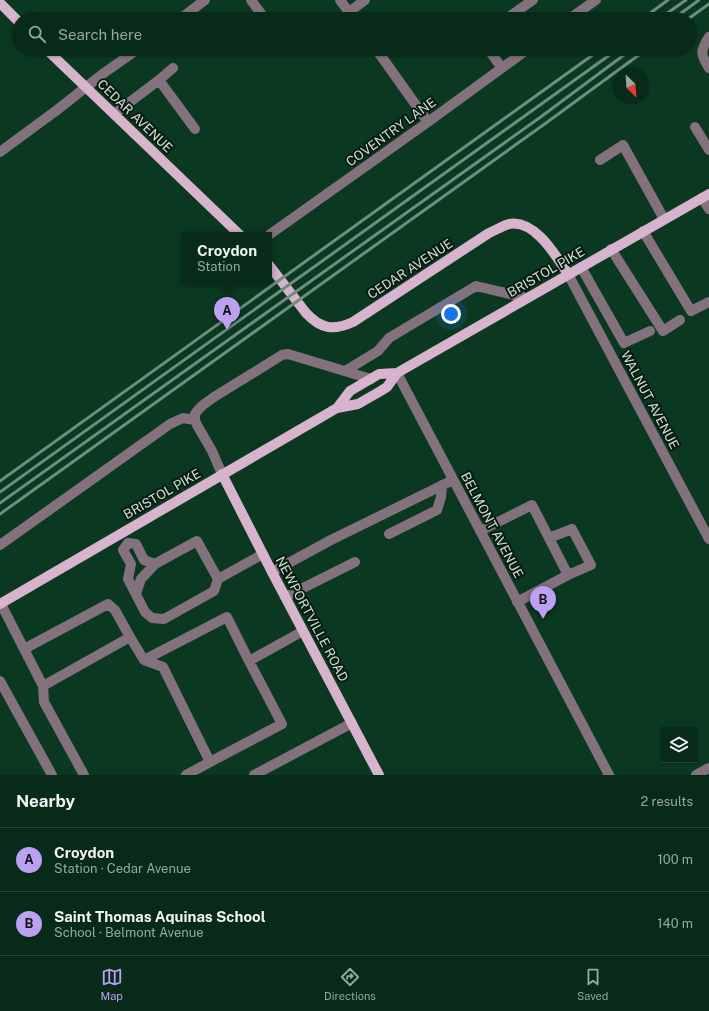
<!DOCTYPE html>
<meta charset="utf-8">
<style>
body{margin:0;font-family:"Public Sans",sans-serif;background:#113222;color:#f1f3f6}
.controls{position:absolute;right:12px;bottom:12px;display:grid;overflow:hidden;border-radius:0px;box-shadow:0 1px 3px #0004}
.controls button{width:36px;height:36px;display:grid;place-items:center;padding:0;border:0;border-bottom:1px solid #294638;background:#082a19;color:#f1f3f6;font:20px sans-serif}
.compass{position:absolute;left:613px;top:68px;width:36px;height:36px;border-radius:50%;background:#082a19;box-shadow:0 1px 3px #0004;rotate:155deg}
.you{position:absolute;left:451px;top:314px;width:14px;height:14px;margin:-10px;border:3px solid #fff;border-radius:50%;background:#1a73e8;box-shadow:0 0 0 6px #1a73e833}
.badge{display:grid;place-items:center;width:26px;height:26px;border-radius:50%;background:#bca0f2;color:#111;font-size:13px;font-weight:700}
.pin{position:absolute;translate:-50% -33px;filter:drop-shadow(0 1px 2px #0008)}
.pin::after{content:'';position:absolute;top:21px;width:14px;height:12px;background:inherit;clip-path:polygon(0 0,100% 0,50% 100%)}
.popup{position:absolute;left:182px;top:232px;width:90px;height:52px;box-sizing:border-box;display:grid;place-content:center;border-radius:0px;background:#082a19;filter:drop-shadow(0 1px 3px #0005);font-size:13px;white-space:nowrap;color:#98a7a2}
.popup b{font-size:15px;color:#f1f3f6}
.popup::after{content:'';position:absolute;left:50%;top:100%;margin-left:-8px;border:8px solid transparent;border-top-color:#082a19}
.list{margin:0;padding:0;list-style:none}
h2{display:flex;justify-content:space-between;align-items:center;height:52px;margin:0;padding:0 16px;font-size:17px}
h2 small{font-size:13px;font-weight:400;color:#98a7a2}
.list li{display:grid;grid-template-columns:26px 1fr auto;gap:12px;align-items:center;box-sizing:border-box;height:64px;padding:0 16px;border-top:1px solid #294638}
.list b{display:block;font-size:15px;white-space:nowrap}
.list p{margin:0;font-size:13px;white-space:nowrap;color:#98a7a2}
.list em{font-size:13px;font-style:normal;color:#98a7a2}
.icon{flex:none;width:22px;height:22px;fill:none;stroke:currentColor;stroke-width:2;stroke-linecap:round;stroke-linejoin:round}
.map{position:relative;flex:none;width:709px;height:775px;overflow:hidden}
.search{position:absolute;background:#082a19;box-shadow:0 1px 3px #0004;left:12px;right:12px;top:12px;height:44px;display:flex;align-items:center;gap:10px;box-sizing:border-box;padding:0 14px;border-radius:22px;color:#98a7a2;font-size:15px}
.sheet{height:180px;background:#082a19}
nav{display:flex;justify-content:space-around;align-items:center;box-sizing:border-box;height:56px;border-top:1px solid #294638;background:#082a19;font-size:11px;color:#98a7a2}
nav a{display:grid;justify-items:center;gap:2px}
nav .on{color:#bca0f2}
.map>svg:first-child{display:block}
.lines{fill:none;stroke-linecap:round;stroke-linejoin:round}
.minor{stroke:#83717e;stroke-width:10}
.major{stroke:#d7b3cd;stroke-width:10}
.rail{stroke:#6d8e7c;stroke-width:3}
.labels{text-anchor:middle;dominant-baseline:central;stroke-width:4;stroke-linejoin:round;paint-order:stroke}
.street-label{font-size:13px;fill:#cae0d1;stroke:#091b11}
</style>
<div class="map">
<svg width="709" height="775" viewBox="0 0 709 775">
<rect width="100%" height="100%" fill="#0b3821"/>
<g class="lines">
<path class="minor" d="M251 0 265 19
M340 0 354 19
M349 12 365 0
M180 19 205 0
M506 19 533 0
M569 19 596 0
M709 37C700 51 700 54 709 68
M376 49 428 122
M488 49 502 68
M159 80 173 68
M114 114 159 80 195 129
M695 127 709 150
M0 152 57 110 104 73 138 49
M600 160 623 145 664 219
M702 198 709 209
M643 231 691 311 709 302
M269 235 428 122 528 49
M611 249 663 331 680 320
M581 267 624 343 650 331
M568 274 709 539
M345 371 378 351 389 338 476 286 527 298
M397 373 609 775
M222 474 212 451 197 425 195 420V414L198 410 203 405 214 397 282 355 288 354 371 379
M480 531 532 505 568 575 517 602
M389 534 437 510 441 497 442 485
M549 538 572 529 591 565 568 575
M128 543 123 550 131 564 128 579 145 612 152 618 164 619 214 591 218 579 263 554
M128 543 136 544 144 560 155 564
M0 545 170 424 183 418 195 420
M272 572 331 540 453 480
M136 594 141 579 155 564 197 541 218 579
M285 597 355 562
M1 604 43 686 130 637 144 660 163 667 210 762 282 724 249 661 303 631
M24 649 108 604 115 610 130 637
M144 660 227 617 249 661
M0 681 52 775
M43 686 44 702 84 775
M186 775 210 762
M254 775 352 723
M696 775 709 768"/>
<path class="major" d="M0 3 19 22
M46 49 240 235
M269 265 306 313C321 329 333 331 353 322L489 233C496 230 502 226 509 224 535 219 556 256 568 274
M337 408 350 391 379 374 397 373
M222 474 272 572 379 775
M0 604 337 408 358 404 379 392 387 387 397 373 709 194"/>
<path class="rail" d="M642 19 668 0
M659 19 686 0
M673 19 699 0
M688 19 709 4
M0 481 601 49
M0 492 618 49
M0 503 542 116 632 49
M0 514 546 123 647 49"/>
</g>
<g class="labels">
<g class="street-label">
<text transform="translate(135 116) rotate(44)">CEDAR AVENUE</text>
<text transform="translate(391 132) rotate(-36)">COVENTRY LANE</text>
<text transform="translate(410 269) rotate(-33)">CEDAR AVENUE</text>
<text transform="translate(546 272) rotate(-30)">BRISTOL PIKE</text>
<text transform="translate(650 400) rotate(62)">WALNUT AVENUE</text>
<text transform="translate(162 494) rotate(-30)">BRISTOL PIKE</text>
<text transform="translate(492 525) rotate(62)">BELMONT AVENUE</text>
<text transform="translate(312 619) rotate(62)">NEWPORTVILLE ROAD</text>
</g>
</g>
</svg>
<div class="controls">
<button><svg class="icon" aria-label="layers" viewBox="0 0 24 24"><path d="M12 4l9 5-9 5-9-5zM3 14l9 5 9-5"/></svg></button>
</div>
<svg class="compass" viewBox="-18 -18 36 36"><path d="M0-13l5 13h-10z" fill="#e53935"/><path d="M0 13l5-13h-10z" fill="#98a7a2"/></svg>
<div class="you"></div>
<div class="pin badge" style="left:227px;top:330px">A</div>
<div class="popup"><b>Croydon</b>Station</div>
<div class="pin badge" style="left:543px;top:619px">B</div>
<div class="search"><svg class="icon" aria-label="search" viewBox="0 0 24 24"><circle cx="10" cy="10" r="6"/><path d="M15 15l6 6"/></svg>Search here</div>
</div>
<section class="sheet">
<h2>Nearby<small>2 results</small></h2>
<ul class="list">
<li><span class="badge">A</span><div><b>Croydon</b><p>Station · Cedar Avenue</p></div><em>100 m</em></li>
<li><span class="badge">B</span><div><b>Saint Thomas Aquinas School</b><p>School · Belmont Avenue</p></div><em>140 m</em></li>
</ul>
</section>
<nav>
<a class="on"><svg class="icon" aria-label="map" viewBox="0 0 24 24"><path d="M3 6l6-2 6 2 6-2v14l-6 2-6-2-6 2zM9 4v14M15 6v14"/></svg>Map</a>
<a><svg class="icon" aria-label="directions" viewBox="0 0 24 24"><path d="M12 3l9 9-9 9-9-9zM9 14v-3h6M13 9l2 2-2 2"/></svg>Directions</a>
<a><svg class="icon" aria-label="saved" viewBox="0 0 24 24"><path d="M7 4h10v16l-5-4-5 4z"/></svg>Saved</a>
</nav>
